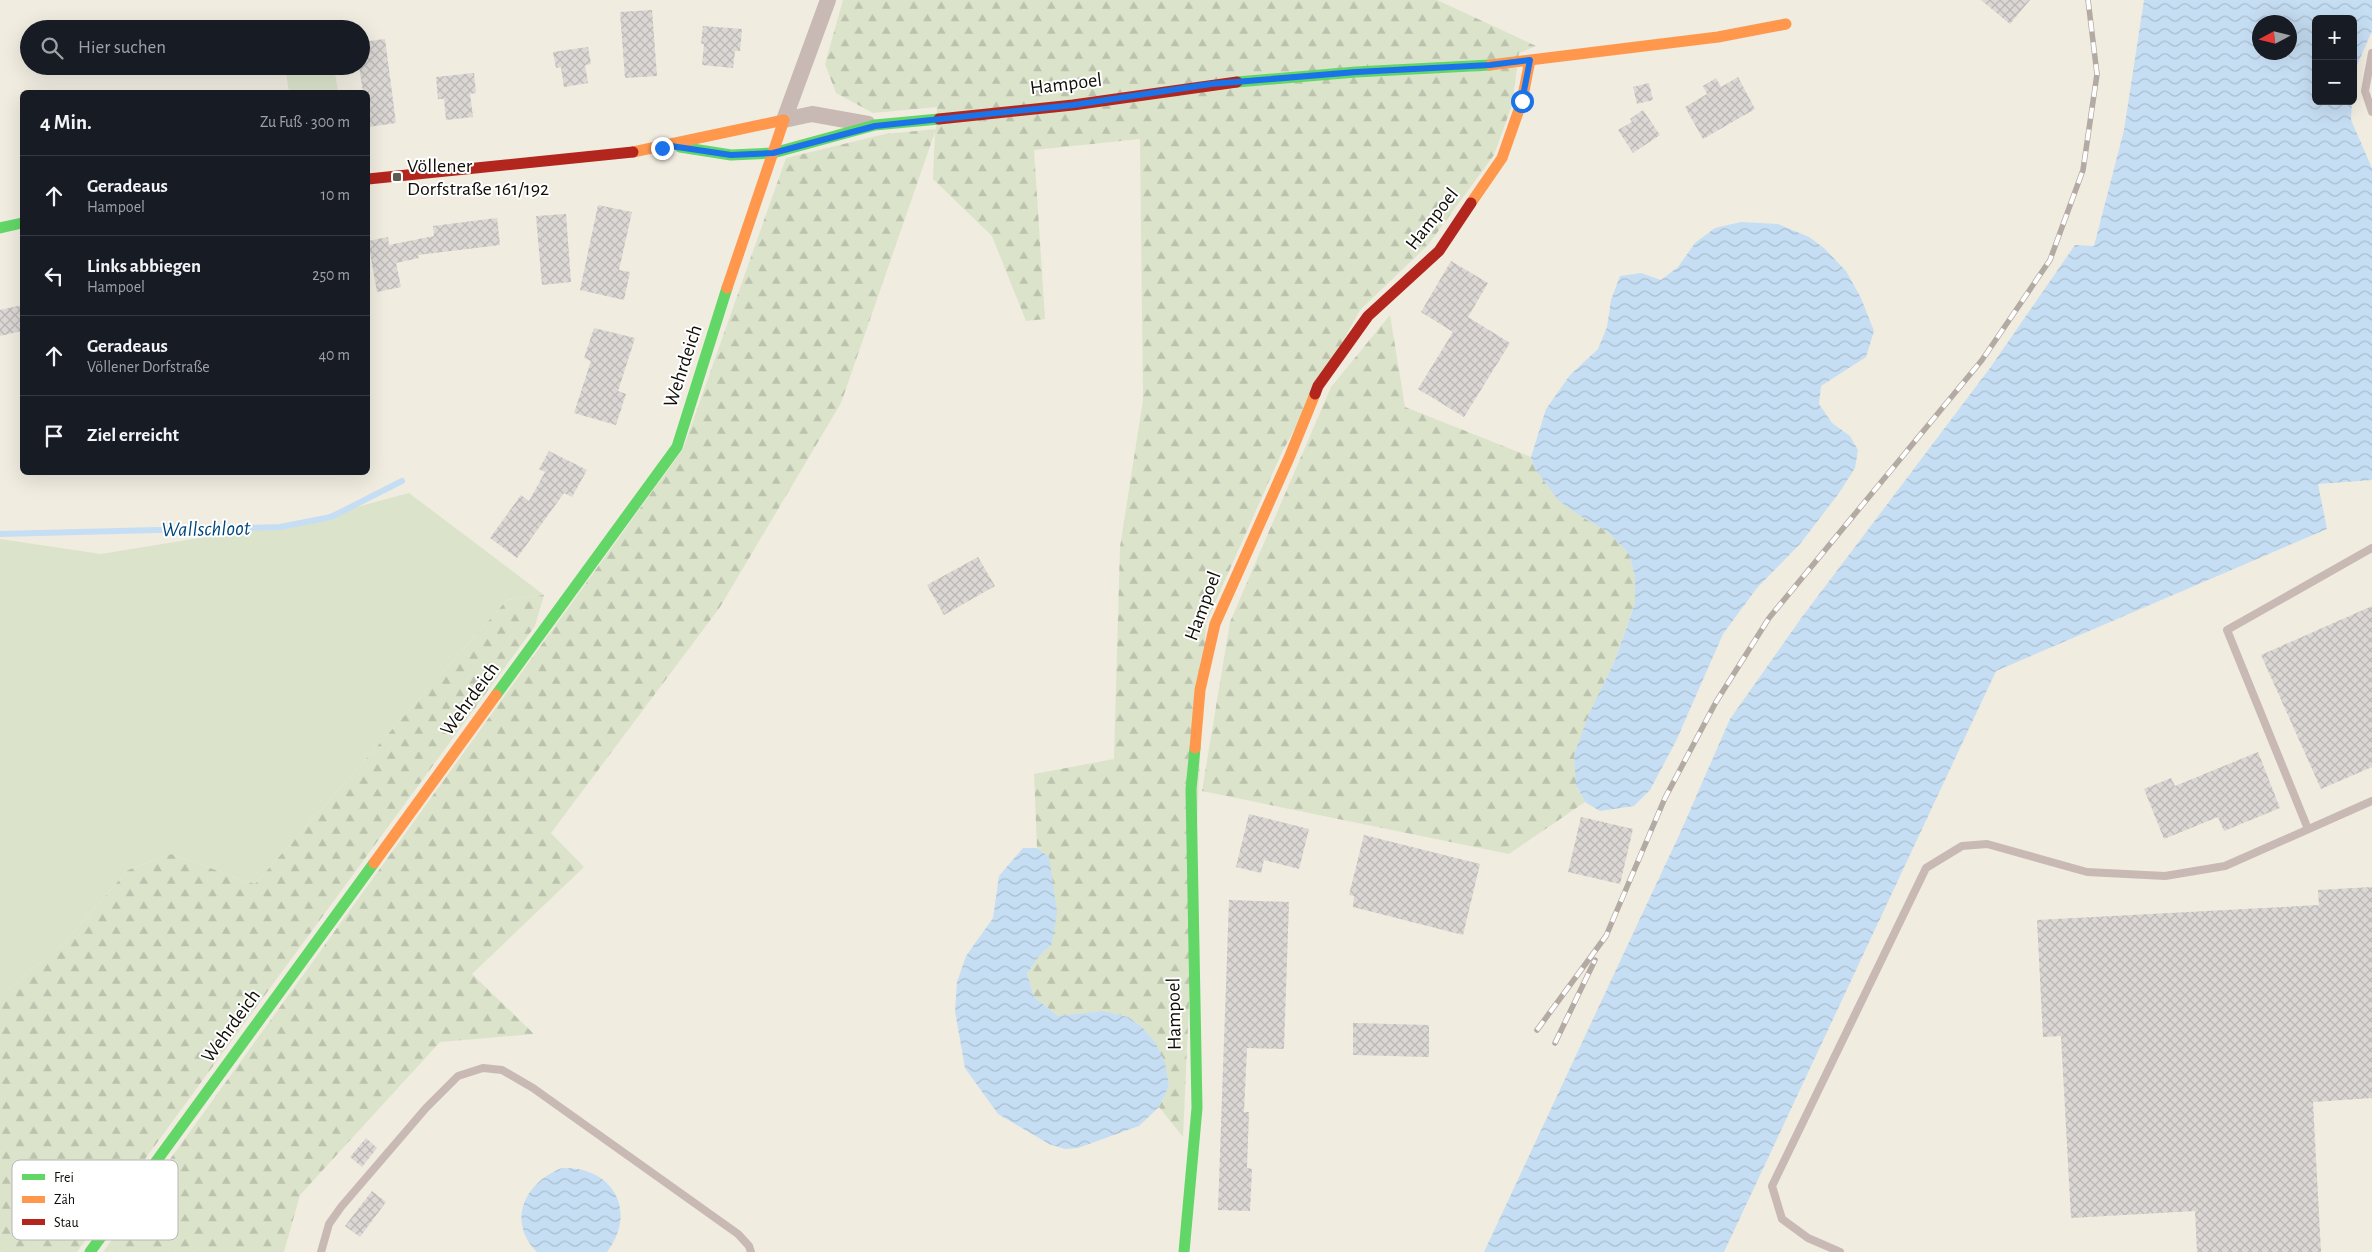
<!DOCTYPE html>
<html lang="de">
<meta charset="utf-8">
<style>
body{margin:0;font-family:"Alegreya Sans",sans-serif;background:#20242c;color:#f1f3f6}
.controls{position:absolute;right:15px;top:15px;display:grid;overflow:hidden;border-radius:8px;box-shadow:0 5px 20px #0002}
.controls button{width:45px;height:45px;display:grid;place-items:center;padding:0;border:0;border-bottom:1px solid #363941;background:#171b24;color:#f1f3f6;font:25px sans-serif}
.compass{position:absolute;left:2252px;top:15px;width:45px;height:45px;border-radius:50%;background:#171b24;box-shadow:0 5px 20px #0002;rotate:263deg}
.stop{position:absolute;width:15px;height:15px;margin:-11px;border:4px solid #1a73e8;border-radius:50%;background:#fff}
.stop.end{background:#1a73e8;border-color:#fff;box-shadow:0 1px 5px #0008}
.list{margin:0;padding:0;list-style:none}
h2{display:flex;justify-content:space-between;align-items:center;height:65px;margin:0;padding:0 20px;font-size:21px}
h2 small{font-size:16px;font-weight:400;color:#9ea1a6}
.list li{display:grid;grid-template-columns:32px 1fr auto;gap:15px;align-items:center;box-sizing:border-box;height:80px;padding:0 20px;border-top:1px solid #363941}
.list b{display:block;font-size:19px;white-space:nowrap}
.list p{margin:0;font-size:16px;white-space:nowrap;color:#9ea1a6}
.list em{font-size:16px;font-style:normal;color:#9ea1a6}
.icon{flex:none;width:28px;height:28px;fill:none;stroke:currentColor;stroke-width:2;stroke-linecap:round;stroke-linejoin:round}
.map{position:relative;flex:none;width:2372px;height:1252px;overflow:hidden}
.search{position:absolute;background:#171b24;box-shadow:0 5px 20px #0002;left:20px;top:20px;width:350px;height:55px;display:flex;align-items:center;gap:12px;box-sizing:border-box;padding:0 18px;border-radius:28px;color:#9ea1a6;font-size:19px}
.panel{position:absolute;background:#171b24;box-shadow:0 5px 20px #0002;left:20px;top:90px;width:350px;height:385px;border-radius:8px}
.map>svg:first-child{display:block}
.grass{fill:#dbe4cb}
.forest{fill:url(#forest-firs)}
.water{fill:url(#water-waves);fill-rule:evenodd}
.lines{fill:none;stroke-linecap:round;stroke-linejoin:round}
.stream{stroke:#c6def3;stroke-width:6}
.building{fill:url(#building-cross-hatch)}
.lane{stroke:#c9b9b4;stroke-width:8}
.street{stroke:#c9b9b4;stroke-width:16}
.fast{stroke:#63d668;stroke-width:11}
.slow{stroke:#ff974d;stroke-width:11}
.jam{stroke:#b3261e;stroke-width:11}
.rail-casing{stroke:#b4aaa4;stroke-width:5.5}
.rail{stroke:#fff;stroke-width:4;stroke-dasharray:11;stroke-linecap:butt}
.route{stroke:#1a73e8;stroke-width:6}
.poi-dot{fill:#5e5b53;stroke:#fff;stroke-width:2}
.labels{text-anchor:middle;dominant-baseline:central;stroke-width:4;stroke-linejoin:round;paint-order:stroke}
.street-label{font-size:20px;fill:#100d07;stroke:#fff}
.poi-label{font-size:20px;fill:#100d07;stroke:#fff;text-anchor:start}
.water-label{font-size:21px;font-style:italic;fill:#00467b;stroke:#fff}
.key{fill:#fff;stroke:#b7b6b5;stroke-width:1}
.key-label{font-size:14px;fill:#100d07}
</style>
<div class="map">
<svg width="2372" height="1252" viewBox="0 0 2372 1252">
<defs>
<pattern id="forest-firs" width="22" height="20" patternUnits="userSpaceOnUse" patternTransform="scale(1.25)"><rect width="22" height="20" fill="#dbe4cb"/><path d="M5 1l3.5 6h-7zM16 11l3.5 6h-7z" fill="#bbc2ad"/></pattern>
<pattern id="water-waves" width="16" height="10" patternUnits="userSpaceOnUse" patternTransform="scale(1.25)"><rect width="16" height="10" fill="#c6def3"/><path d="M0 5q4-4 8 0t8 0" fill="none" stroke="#a9bdcf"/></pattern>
<pattern id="building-cross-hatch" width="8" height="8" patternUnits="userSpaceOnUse" patternTransform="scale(1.25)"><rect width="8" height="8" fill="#dbd7d4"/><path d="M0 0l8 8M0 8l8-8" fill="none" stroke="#bbb7b4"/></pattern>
</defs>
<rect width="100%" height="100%" fill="#f0ece0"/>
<path class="grass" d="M334 66 338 92H289L286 73Z
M409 493 544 595 507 600 255 884 171 854 128 870 65 942 0 996V539L101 554 304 521Z"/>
<path class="forest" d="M843 0H1437L1536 46 1519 53 1512 105 1494 155 1428 245 1360 310 1282 452 1206 623 1183 1137 1159 1107 1169 1086 1155 1042 1142 1027 1128 1017 1058 1016 1034 997 1027 974 1039 956 1052 944 1049 857 1037 848 1034 774 1114 759 1120 547 1143 400 1140 139 1034 150 1045 319 1026 321 992 236 933 179 935 132 841 403 720 607 551 833 584 867 472 974 534 1034 440 1042 300 1195 284 1252H103L683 449 786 158 885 134 936 129 937 107 873 113 836 93 825 64Z
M1390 315 1405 407 1531 457 1535 469 1577 514 1608 532 1629 554 1635 577V603L1615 660 1601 689 1577 788 1585 802 1509 854 1202 791 1230 622 1331 387Z
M544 595 535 626 77 1252H0V996L65 942 128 870 171 854 255 884 507 600Z"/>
<path class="water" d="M2144 0H2372V31L2354 72 2353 79V19H2316V101H2352L2351 120 2372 168V480L2318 484 2327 529 1996 671 1724 1252H1484L1681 831 1730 719 1802 617 1990 368 2075 245 2094 246 2124 130ZM2290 22V52H2260V22Z
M1741 222 1778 224 1809 237 1824 248 1846 271 1861 298 1874 331 1866 357 1821 386 1819 404 1832 423 1850 436 1858 450 1855 468 1839 493 1800 544 1757 588 1723 634 1676 741 1650 790 1634 806 1600 811 1585 802 1576 785 1574 755 1588 716 1615 660 1625 632 1635 603V577L1629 554 1608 532 1577 514 1559 501 1535 469 1531 457 1546 409 1570 375 1598 349 1607 327 1611 300 1620 276 1641 273 1661 280 1678 267 1695 243 1715 228Z
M1023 848H1037L1049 857 1057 912 1052 944 1039 956 1027 974 1034 997 1058 1016 1103 1011 1128 1017 1142 1027 1155 1042 1165 1062 1169 1086 1159 1107 1139 1126 1078 1148 1065 1149 1049 1144 998 1114 965 1068 955 1011 957 982 966 956 993 918 999 876Z
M562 1168C613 1166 638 1211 607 1252H537C506 1221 525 1182 562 1168Z"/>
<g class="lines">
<path class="stream" d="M0 534 280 527 331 517 402 481"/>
</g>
<path class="building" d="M1981 0H2030L2010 24Z
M652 10 657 76 625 78 620 12Z
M703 26 742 29 740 51H735L733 68 702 65 704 44H701Z
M385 39 396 123 368 127V92H363L359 66H361V42Z
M588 47 591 64 585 65 588 83 564 87 561 67 556 68 553 52Z
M474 73 476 93 470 94 473 117 446 120 444 99H438L436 77Z
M1738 77 1755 109 1703 139 1685 107 1707 94 1703 86 1716 78 1721 87Z
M1649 83 1653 100 1637 104 1633 87Z
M1643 110 1660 135 1633 153 1618 130 1632 122 1630 119Z
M598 205 632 212 619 270 630 272 624 300 580 290Z
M566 214 571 282 542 285 536 216Z
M497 218 500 245 418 255 419 258 396 263 401 287 377 292 368 241 388 237 389 245 434 236 433 226Z
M1451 261 1488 283 1468 317 1510 343 1464 417 1418 389 1453 332 1421 312Z
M22 305V331L0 336V310Z
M594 328 635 338 618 391 626 394 616 425 574 413 591 361 584 358Z
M549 451 587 470 572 497 564 493 517 558 490 538 521 495 529 501 545 472 539 469Z
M978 557 995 586 944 615 927 585Z
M2372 606V767L2321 789 2261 655Z
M2258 752 2280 808 2224 831 2218 817 2164 839 2144 789 2171 778 2175 786Z
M1249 814 1309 829 1299 869 1264 860 1261 873 1236 867Z
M1581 817 1633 829 1620 884 1568 872Z
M1364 835 1480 864 1463 935 1353 907 1354 896 1349 895Z
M2372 887V1098L2313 1102 2321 1252H2197L2195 1211 2071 1218 2061 1036 2043 1037 2037 920 2319 905 2318 890Z
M1229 900 1289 902 1284 1049 1247 1048 1244 1112H1249L1247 1168 1252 1169 1250 1211 1218 1210Z
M1353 1023 1429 1025V1057L1353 1055Z
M366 1138 377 1148 362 1167 350 1157Z
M372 1191 386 1202 360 1237 345 1226Z"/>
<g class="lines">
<path class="lane" d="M2372 53 2365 91 2372 112
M2308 829 2227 630 2372 548
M321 1252 329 1224 341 1207 426 1108 458 1076 483 1068 502 1070 533 1088 738 1234 749 1246 751 1252
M1840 1252 1808 1238 1782 1219 1772 1186 1926 868 1962 846 1987 844 2087 872 2165 876 2225 866 2372 801"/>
<path class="street" d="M784 120 828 0
M784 120 812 114 868 124"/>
<path class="fast" d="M1237 82 1356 72 1490 65
M680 147 731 155 773 153 875 125 939 119
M0 228 22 223
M496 695 677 447 727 288
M90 1252 374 863
M1184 1252 1197 1108 1191 789 1195 748"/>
<path class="slow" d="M1490 65 1718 37 1786 24
M633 152 784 120 727 288
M1471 203 1502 158 1522 101 1530 60
M1195 748 1200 690 1215 624 1289 458 1315 394
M374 863 496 695"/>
<path class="jam" d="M939 119 1073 105 1237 82
M368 179 633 152
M1315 394 1318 386 1368 316 1439 251 1471 203"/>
<defs>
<path id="rail" d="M1537 1030 1606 936 1665 798 1716 702 1769 618 1982 360 2050 260 2083 170 2097 74 2088 0
M1555 1043 1595 960"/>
</defs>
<use href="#rail" class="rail-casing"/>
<use href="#rail" class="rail"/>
</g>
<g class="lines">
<path class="route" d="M662 148 671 146 731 155 773 153 875 126 1073 105 1211 84 1356 72 1490 65 1530 60 1522 101"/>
</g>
<rect class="poi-dot" x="392" y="172" width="10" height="10" rx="2.5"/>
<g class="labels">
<g class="street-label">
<text transform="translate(1066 84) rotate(-7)">Hampoel</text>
<text transform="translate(1432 219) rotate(-52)">Hampoel</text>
<text transform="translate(683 366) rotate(-72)">Wehrdeich</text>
<text transform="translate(1203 606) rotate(-70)">Hampoel</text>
<text transform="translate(470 699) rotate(-54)">Wehrdeich</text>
<text transform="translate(1174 1014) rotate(-91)">Hampoel</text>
<text transform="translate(231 1026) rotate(-54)">Wehrdeich</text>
</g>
<g class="poi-label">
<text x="407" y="166">Völlener<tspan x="407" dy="23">Dorfstraße 161/192</tspan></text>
</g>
<g class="water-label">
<text transform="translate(206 529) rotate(-1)">Wallschloot</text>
</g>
</g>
<rect x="12" y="1160" width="166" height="80" rx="8" class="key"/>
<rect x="22" y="1174" width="23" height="6" fill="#63d668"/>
<rect x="22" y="1196" width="23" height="7" fill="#ff974d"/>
<rect x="22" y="1219" width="23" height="6" fill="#b3261e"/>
<g class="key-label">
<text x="54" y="1182">Frei</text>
<text x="54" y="1204">Zäh</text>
<text x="54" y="1227">Stau</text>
</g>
</svg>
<div class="controls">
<button>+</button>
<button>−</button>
</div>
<svg class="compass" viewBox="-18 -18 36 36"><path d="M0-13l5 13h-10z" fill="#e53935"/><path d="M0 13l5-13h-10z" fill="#9ea1a6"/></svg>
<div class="stop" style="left:1522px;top:101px"></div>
<div class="stop end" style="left:662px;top:148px"></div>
<div class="search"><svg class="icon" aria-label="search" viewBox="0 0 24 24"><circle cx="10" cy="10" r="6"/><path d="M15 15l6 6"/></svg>Hier suchen</div>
<section class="panel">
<h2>4 Min.<small>Zu Fuß · 300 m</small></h2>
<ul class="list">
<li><svg class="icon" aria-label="ahead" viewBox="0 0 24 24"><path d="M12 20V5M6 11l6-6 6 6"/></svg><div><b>Geradeaus</b><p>Hampoel</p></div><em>10 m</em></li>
<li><svg class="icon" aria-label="left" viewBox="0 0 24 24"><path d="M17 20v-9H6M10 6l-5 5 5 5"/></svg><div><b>Links abbiegen</b><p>Hampoel</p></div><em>250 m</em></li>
<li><svg class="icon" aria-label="ahead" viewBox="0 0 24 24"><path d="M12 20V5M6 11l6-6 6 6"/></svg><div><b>Geradeaus</b><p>Völlener Dorfstraße</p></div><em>40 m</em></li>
<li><svg class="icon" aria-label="arrive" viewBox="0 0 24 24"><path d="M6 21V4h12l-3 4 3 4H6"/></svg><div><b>Ziel erreicht</b></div></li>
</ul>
</section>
</div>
